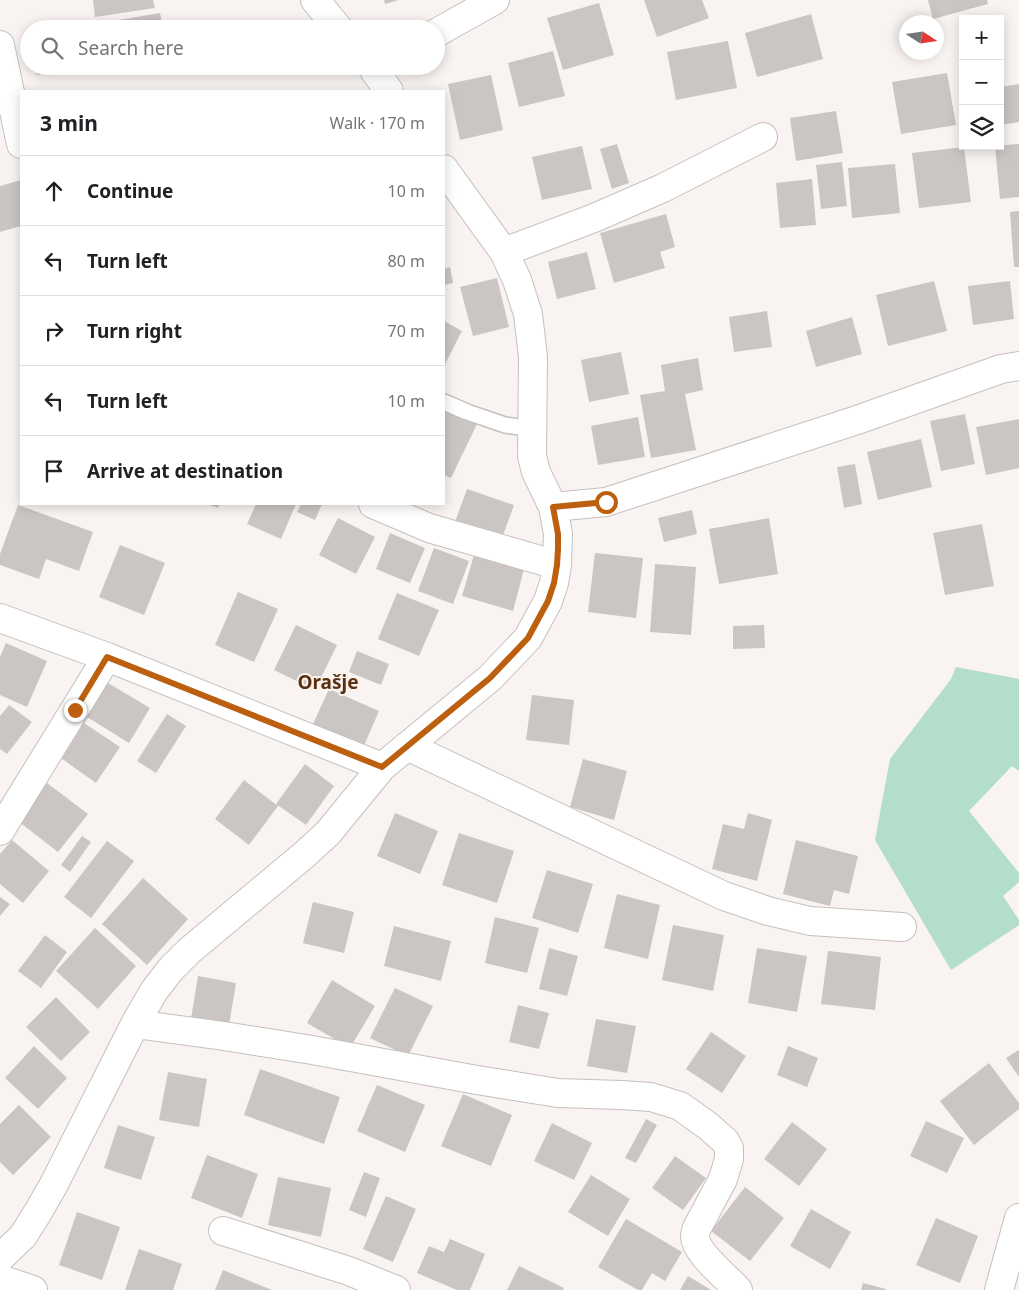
<!DOCTYPE html>
<meta charset="utf-8">
<style>
body{margin:0;font-family:"Noto Sans",sans-serif;background:#f2f2f2;color:#202124}
.controls{position:absolute;right:15px;top:15px;display:grid;overflow:hidden;border-radius:0px;box-shadow:0 2px 12px #0003}
.controls button{width:45px;height:45px;display:grid;place-items:center;padding:0;border:0;border-bottom:1px solid #e0e0e0;background:#fff;color:#202124;font:25px sans-serif}
.compass{position:absolute;left:899px;top:15px;width:45px;height:45px;border-radius:50%;background:#fff;box-shadow:0 2px 12px #0003;rotate:102deg}
.stop{position:absolute;width:15px;height:15px;margin:-11px;border:4px solid #bc5f0e;border-radius:50%;background:#fff}
.stop.end{background:#bc5f0e;border-color:#fff;box-shadow:0 1px 5px #0008}
.list{margin:0;padding:0;list-style:none}
h2{display:flex;justify-content:space-between;align-items:center;height:65px;margin:0;padding:0 20px;font-size:21px}
h2 small{font-size:16px;font-weight:400;color:#757577}
.list li{display:grid;grid-template-columns:32px 1fr auto;gap:15px;align-items:center;box-sizing:border-box;height:70px;padding:0 20px;border-top:1px solid #e0e0e0}
.list b{display:block;font-size:19px;white-space:nowrap}
.list em{font-size:16px;font-style:normal;color:#757577}
.icon{flex:none;width:28px;height:28px;fill:none;stroke:currentColor;stroke-width:2;stroke-linecap:round;stroke-linejoin:round}
.map{position:relative;flex:none;width:1019px;height:1290px;overflow:hidden}
.search{position:absolute;background:#fff;box-shadow:0 2px 12px #0003;left:20px;top:20px;width:425px;height:55px;display:flex;align-items:center;gap:12px;box-sizing:border-box;padding:0 18px;border-radius:28px;color:#757577;font-size:19px}
.panel{position:absolute;background:#fff;box-shadow:0 2px 12px #0003;left:20px;top:90px;width:425px;height:415px;border-radius:0px}
.map>svg:first-child{display:block}
.green{fill:#b3dec9}
.building{fill:#cbc6c3}
.lines{fill:none;stroke-linecap:round;stroke-linejoin:round}
.lane-casing{stroke:#c5c0bd;stroke-width:18}
.street-casing{stroke:#c5c0bd;stroke-width:30}
.lane{stroke:#fff;stroke-width:15}
.street{stroke:#fff;stroke-width:28}
.route{stroke:#bc5f0e;stroke-width:6}
.labels{text-anchor:middle;dominant-baseline:central;stroke-width:4;stroke-linejoin:round;paint-order:stroke}
.quarter-label{font-size:19px;font-weight:bold;fill:#5c2f0d;stroke:#f9f4f1}
</style>
<div class="map">
<svg width="1019" height="1290" viewBox="0 0 1019 1290">
<rect width="100%" height="100%" fill="#f9f4f1"/>
<path class="green" d="M956 667 1019 679V771L1012 766 969 811 1019 873V882L1003 896 1019 920V925L951 970 875 840 890 759 951 679Z"/>
<path class="building" d="M93 0H153L155 8 95 17Z
M384 0H399L385 4Z
M644 0H702L709 18 657 37Z
M928 0H987L988 4 933 19Z
M599 3 614 55 563 70 547 18Z
M160 13 163 29H102L101 23Z
M811 14 823 59 757 77 745 33Z
M83 22 85 29H50V28Z
M728 41 737 88 676 100 667 52Z
M553 51 565 96 519 107 508 63Z
M36 66H84V67L37 75Z
M109 66H139V67L110 72Z
M947 73 956 125 901 134 892 82Z
M491 75 503 130 460 140 448 84Z
M1019 84V122L1000 125V87Z
M836 111 843 153 796 161 790 118Z
M617 144 629 183 612 189 600 149Z
M1019 144V197L1000 199 995 146Z
M582 146 592 189 542 200 532 157Z
M964 147 971 202 919 208 912 153Z
M842 162 847 206 821 209 816 165Z
M895 164 900 213 852 218 848 168Z
M812 179 816 225 780 228 776 183Z
M21 180V226L0 232V186Z
M1019 211V267H1014L1010 212Z
M666 214 675 247 660 252 665 268 614 283 600 233Z
M587 252 596 289 557 299 548 262Z
M450 267 453 283 444 285V269Z
M497 278 509 327 473 336 460 287Z
M934 281 947 331 888 346 876 295Z
M1010 281 1014 319 973 325 968 286Z
M767 311 772 347 734 352 729 317Z
M852 317 862 354 816 367 806 331Z
M444 321 462 331 444 366Z
M621 352 629 394 589 402 581 360Z
M698 358 703 390 685 394 696 450 651 458 640 395 665 391 661 365Z
M444 408 477 424 451 478 444 475Z
M965 414 975 464 941 471 930 421Z
M638 417 645 457 598 465 591 426Z
M1019 419V468L986 475 976 427Z
M921 439 932 487 878 500 867 452Z
M855 464 862 504 844 508 837 467Z
M467 489 514 505 502 538 455 522Z
M207 504H220L218 508Z
M256 504H296L281 539 247 524Z
M301 504H322L315 520 297 512Z
M18 505 93 532 79 571 46 559 39 579 0 565V554Z
M692 510 697 534 664 542 658 518Z
M338 518 375 537 356 574 319 555Z
M769 518 778 574 719 584 709 529Z
M982 524 994 586 945 595 933 533Z
M390 533 425 548 410 583 376 569Z
M120 545 165 563 144 615 99 597Z
M434 548 469 561 453 604 418 591Z
M595 553 643 558 636 618 588 612Z
M474 555 524 569 513 611 462 596Z
M655 564 696 567 691 635 650 632Z
M238 592 278 609 254 662 215 645Z
M397 593 439 610 419 656 378 639Z
M296 625 337 645 315 690 274 670Z
M764 625 765 648 733 649V626Z
M6 643 47 661 27 707 0 695V657Z
M357 651 389 664 381 685 349 672Z
M108 683 150 708 129 743 87 717Z
M329 689 379 711 363 748 313 724Z
M532 695 574 700 569 745 526 740Z
M9 705 32 722 7 754 0 749V716Z
M167 714 186 726 156 773 137 761Z
M81 721 120 747 96 783 58 756Z
M583 759 627 771 614 820 570 807Z
M305 764 334 786 306 825 276 804Z
M244 780 278 806 249 845 215 819Z
M47 783 88 814 58 852 18 821Z
M395 813 438 831 420 874 377 856Z
M748 813 772 820 757 881 712 869 723 824 744 829Z
M459 833 514 851 497 903 442 885Z
M82 836 91 842 70 872 61 865Z
M12 840 49 871 23 903 0 884V854Z
M796 840 858 856 849 894 834 890 830 906 783 894Z
M107 841 134 861 91 918 64 897Z
M547 870 593 884 578 933 532 918Z
M143 878 188 919 147 965 102 924Z
M617 894 660 905 648 959 604 948Z
M0 897 10 904 0 916Z
M313 902 354 912 344 953 303 943Z
M495 917 539 928 527 973 485 963Z
M673 925 724 935 713 991 662 980Z
M394 926 451 941 441 981 384 966Z
M95 928 136 966 98 1009 56 971Z
M45 935 67 952 41 988 18 971Z
M549 948 578 956 567 996 539 989Z
M757 948 807 956 797 1012 748 1003Z
M828 951 881 957 875 1010 821 1004Z
M198 976 236 983 229 1025 191 1019Z
M332 980 375 1006 350 1048 307 1023Z
M395 988 433 1006 408 1056 370 1038Z
M56 997 90 1032 61 1061 26 1027Z
M518 1005 549 1013 539 1049 509 1042Z
M596 1019 636 1026 627 1073 587 1066Z
M711 1032 746 1056 722 1093 686 1069Z
M34 1046 67 1078 38 1109 5 1078Z
M788 1046 818 1058 807 1087 777 1075Z
M1019 1050V1077L1006 1058Z
M989 1063 1019 1103V1109L974 1145 940 1101Z
M260 1069 340 1097 324 1144 244 1115Z
M168 1072 207 1079 199 1127 159 1120Z
M377 1085 425 1105 405 1152 357 1131Z
M463 1094 512 1115 491 1166 441 1146Z
M19 1105 51 1137 13 1175 0 1162V1124Z
M646 1119 657 1125 636 1163 625 1158Z
M926 1121 964 1138 947 1173 910 1156Z
M792 1122 827 1149 799 1186 764 1159Z
M552 1123 592 1143 574 1180 534 1161Z
M118 1125 155 1137 141 1180 104 1168Z
M207 1155 258 1174 242 1218 191 1198Z
M675 1156 706 1178 683 1210 652 1188Z
M364 1172 380 1178 366 1217 349 1210Z
M591 1175 630 1199 608 1236 568 1212Z
M278 1177 331 1188 321 1237 268 1225Z
M745 1187 784 1218 750 1261 711 1231Z
M386 1196 416 1209 393 1262 363 1249Z
M811 1209 851 1232 830 1269 790 1246Z
M77 1212 120 1227 102 1280 59 1265Z
M936 1218 978 1236 960 1283 916 1265Z
M626 1219 682 1252 665 1281 652 1273 642 1290H638L598 1267Z
M450 1239 485 1254 470 1290H457L417 1273 429 1246 444 1252Z
M139 1249 182 1264 173 1290H125Z
M519 1266 564 1288 563 1290H507Z
M223 1270 272 1290H215Z
M688 1276 711 1290H680Z
M863 1283 886 1289V1290H861Z"/>
<g class="lines">
<defs>
<path id="lane" d="M444 402 467 412 505 425 532 429"/>
<path id="street" d="M315 0 339 29
M436 33 495 0
M0 45 21 144
M379 66 374 70 389 91
M504 252 594 218 663 188 763 137
M373 504 429 528 557 565
M553 507 606 502 857 420 1001 369 1019 366
M0 618 107 657 382 767
M407 746 724 896 768 911 810 921 902 927
M0 831 107 657
M135 1024 224 1036 312 1050 477 1080 558 1093 621 1095 651 1097 680 1106 708 1126 725 1141 729 1148V1159L723 1179 697 1228C696 1231 695 1233 695 1236 695 1253 727 1277 738 1290
M223 1231 349 1271 396 1290
M0 1258 23 1236 38 1212 53 1186 135 1024 154 991 171 969 189 951 304 855 328 833 382 767 490 678 528 638 548 601 554 583 557 565 558 534 553 507 536 472 532 456 533 357 528 314 517 280 504 252 444 169
M0 1279 33 1290
M999 1290 1019 1218"/>
</defs>
<use href="#lane" class="lane-casing"/>
<use href="#street" class="street-casing"/>
<use href="#lane" class="lane"/>
<use href="#street" class="street"/>
</g>
<g class="lines">
<path class="route" d="M75 710 107 657 382 767 490 678 528 638 548 601 554 583 557 565 558 549V534L553 507 606 502"/>
</g>
<g class="labels">
<g class="quarter-label">
<text x="328" y="682">Orašje</text>
</g>
</g>
</svg>
<div class="controls">
<button>+</button>
<button>−</button>
<button><svg class="icon" aria-label="layers" viewBox="0 0 24 24"><path d="M12 4l9 5-9 5-9-5zM3 14l9 5 9-5"/></svg></button>
</div>
<svg class="compass" viewBox="-18 -18 36 36"><path d="M0-13l5 13h-10z" fill="#e53935"/><path d="M0 13l5-13h-10z" fill="#757577"/></svg>
<div class="stop" style="left:606px;top:502px"></div>
<div class="stop end" style="left:75px;top:710px"></div>
<div class="search"><svg class="icon" aria-label="search" viewBox="0 0 24 24"><circle cx="10" cy="10" r="6"/><path d="M15 15l6 6"/></svg>Search here</div>
<section class="panel">
<h2>3 min<small>Walk · 170 m</small></h2>
<ul class="list">
<li><svg class="icon" aria-label="ahead" viewBox="0 0 24 24"><path d="M12 20V5M6 11l6-6 6 6"/></svg><div><b>Continue</b></div><em>10 m</em></li>
<li><svg class="icon" aria-label="left" viewBox="0 0 24 24"><path d="M17 20v-9H6M10 6l-5 5 5 5"/></svg><div><b>Turn left</b></div><em>80 m</em></li>
<li><svg class="icon" aria-label="right" viewBox="0 0 24 24"><path d="M7 20v-9h11M14 6l5 5-5 5"/></svg><div><b>Turn right</b></div><em>70 m</em></li>
<li><svg class="icon" aria-label="left" viewBox="0 0 24 24"><path d="M17 20v-9H6M10 6l-5 5 5 5"/></svg><div><b>Turn left</b></div><em>10 m</em></li>
<li><svg class="icon" aria-label="arrive" viewBox="0 0 24 24"><path d="M6 21V4h12l-3 4 3 4H6"/></svg><div><b>Arrive at destination</b></div></li>
</ul>
</section>
</div>
